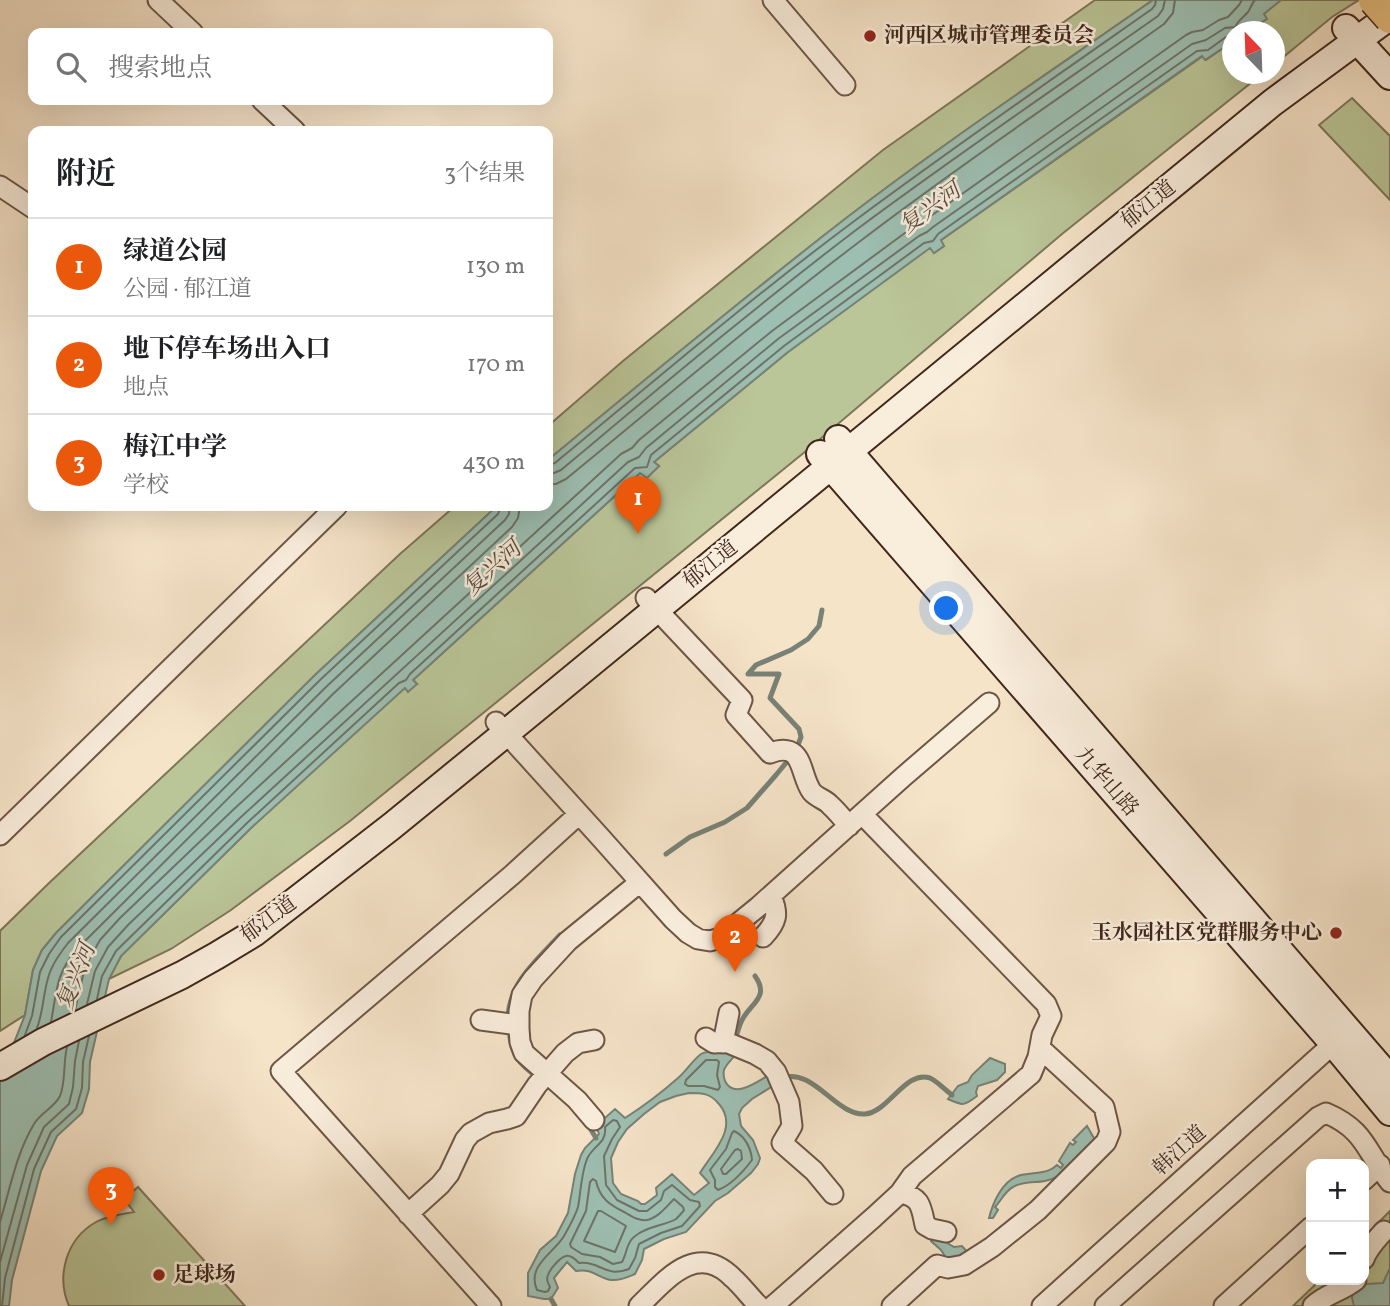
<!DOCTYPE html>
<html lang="zh">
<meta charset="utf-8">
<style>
body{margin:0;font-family:Vollkorn,"Noto Serif SC",serif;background:#f6f6f6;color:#202124}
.controls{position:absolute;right:21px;bottom:21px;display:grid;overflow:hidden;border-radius:14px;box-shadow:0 7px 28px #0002}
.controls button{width:63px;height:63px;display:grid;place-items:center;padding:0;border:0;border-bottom:2px solid #e0e0e0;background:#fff;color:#202124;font:35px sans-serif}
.compass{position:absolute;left:1222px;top:21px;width:63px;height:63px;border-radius:50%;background:#fff;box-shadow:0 7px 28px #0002;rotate:337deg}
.you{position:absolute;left:947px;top:609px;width:24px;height:24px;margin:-18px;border:5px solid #fff;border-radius:50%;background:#1a73e8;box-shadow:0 0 0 10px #1a73e833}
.badge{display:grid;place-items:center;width:46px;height:46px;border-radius:50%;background:#ea580c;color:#fff;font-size:23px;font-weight:700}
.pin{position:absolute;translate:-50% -58px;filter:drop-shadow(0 2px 4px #0008)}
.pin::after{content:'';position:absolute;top:37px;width:24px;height:21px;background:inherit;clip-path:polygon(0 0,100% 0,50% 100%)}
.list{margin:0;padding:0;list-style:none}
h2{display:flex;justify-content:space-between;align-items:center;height:91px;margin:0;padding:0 28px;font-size:30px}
h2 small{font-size:23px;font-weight:400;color:#757577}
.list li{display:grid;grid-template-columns:46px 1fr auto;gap:21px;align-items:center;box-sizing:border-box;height:98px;padding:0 28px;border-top:2px solid #e0e0e0}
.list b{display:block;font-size:26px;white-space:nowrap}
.list p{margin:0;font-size:23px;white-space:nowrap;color:#757577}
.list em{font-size:23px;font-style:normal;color:#757577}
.icon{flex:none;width:38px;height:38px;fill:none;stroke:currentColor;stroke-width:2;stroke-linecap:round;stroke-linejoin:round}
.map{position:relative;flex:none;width:1390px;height:1306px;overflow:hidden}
.search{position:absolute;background:#fff;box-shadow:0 7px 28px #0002;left:28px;top:28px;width:525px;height:77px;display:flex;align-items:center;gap:18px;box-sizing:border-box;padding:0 24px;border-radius:14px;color:#757577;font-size:26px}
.panel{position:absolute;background:#fff;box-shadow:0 7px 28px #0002;left:28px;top:126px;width:525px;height:385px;border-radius:14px}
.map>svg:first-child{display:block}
.green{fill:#bac598;stroke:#7d765a;stroke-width:2}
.water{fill:#9dbfb2;stroke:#788276;stroke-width:2;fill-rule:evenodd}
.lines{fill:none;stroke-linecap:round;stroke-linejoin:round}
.shore{stroke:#6e7367;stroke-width:2}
.stream{stroke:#788276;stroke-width:5}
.street-casing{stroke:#6e5647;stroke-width:23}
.secondary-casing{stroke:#40271c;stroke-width:30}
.street{stroke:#f9eddc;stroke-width:19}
.secondary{stroke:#f9eddc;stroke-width:26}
.primary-bridge-casing{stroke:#40271c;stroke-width:33;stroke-linecap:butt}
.primary-bridge{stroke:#ebc284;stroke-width:30}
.poi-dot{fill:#8f2418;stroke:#f9eddc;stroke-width:2.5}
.labels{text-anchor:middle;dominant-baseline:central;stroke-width:5;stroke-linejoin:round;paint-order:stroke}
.poi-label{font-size:21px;font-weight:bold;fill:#40271c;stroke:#f9eddc;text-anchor:start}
.street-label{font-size:21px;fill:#40271c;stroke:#f9eddc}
.water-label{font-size:23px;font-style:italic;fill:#574d42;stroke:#f9eddc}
</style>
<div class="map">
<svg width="1390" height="1306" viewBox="0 0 1390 1306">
<rect width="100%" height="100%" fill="#f6e4c9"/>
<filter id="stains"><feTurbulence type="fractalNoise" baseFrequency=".00286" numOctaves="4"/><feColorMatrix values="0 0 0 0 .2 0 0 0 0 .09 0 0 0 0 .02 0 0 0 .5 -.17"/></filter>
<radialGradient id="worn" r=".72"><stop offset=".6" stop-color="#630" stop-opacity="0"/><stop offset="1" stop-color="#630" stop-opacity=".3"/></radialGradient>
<path class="green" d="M1095 0H1153C1050 72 945 142 845 219 744 297 646 379 548 460V426L623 361 883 150Z
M1281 0H1359L1332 17 1275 64 1274 32H1247L1266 19 1263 14Z
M1232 42V74H1262L1062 234 806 451 350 821 231 910 171 949 109 979 121 956 251 828 405 687 417 684 413 680 640 473 647 477 659 466 654 462 788 352 930 247 934 253 944 246 940 241 1203 56 1206 60Z
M1352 98 1390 136V200L1319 125Z
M455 506H497L315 675 56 933 42 950 33 970 25 1015 0 1031V931L48 884 400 554Z
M138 1187 245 1306H69C56 1276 66 1239 96 1222 107 1216 121 1214 134 1212L124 1199Z
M1390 1211V1306H1293L1320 1280H1364V1237Z"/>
<path class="water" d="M1153 0H1281L1264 14 1267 19 1247 31 1232 32V42L1205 60 1202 56 941 240 944 246 934 253 930 248 788 352 654 462 659 466 647 478 640 473 413 680 417 684 408 692 405 688 251 828 121 956 109 979 90 1062 89 1089 82 1113 57 1136 41 1171 12 1280 9 1306H0V1078L25 1015 33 970 42 950 56 933 315 675 497 506H548V460C646 379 744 297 845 219 945 142 1050 72 1153 0Z
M728 1050 737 1052C734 1058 726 1064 724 1070 723 1074 724 1078 725 1081 734 1100 758 1081 769 1075L776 1084 752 1099 742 1108 739 1114 741 1126 753 1140 760 1158 758 1164 751 1173 728 1193 715 1201 686 1232 664 1239 644 1249 642 1260 635 1274C628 1277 620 1281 611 1280 598 1278 593 1268 576 1271L567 1262 554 1278 558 1288 551 1299H544L528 1296V1273L540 1250 556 1236 568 1213 575 1174 581 1155 585 1148 599 1134 596 1126 615 1109 625 1118C644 1106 661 1093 678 1078 686 1071 693 1060 701 1054 708 1050 720 1052 728 1050ZM689 1093C702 1093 710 1093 719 1104 739 1127 713 1152 700 1173L709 1183 694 1195 672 1174 656 1188 657 1195 645 1204H641L638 1201 621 1194 613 1183 611 1158 618 1142 627 1129 644 1114 660 1102 676 1096Z
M990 1058 1005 1064V1072L997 1080 978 1086 976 1092 977 1096C964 1106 963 1106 948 1099L958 1086 968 1082 972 1075Z
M1087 1126 1095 1140C1083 1155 1065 1178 1045 1181 1035 1183 1023 1181 1013 1187 1005 1191 1001 1201 995 1207L998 1210 993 1218H989C993 1202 1002 1182 1018 1176 1023 1174 1030 1174 1036 1173 1044 1172 1051 1171 1057 1165L1061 1168 1063 1165 1059 1161 1070 1143 1073 1145 1076 1142 1073 1140Z
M932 1234 954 1247 962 1246 970 1255 948 1261 941 1250 931 1241Z
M1390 1268V1306H1354L1352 1298 1353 1291 1366 1284 1383 1283Z"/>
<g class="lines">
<path class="shore" d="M548 465 555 463C653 382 751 298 853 222 951 149 1052 79 1152 9L1155 5 1156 0
M548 474 554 473 561 470C658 389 755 307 856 230 955 156 1057 87 1158 16L1163 9 1165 0
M548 484H556L566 479C665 398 761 316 863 239 961 164 1064 95 1164 24L1173 13 1175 0
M97 999 102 976 116 951 247 823 399 683 406 680 410 674 635 468 647 467 651 455 784 346 924 243 933 241 938 234 1197 51 1208 50 1226 37 1232 36
M87 1004 95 971 108 947 128 925 241 817 628 462 639 457 646 448 778 339 919 236 927 232 933 227 1192 44 1206 40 1225 28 1235 27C1239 19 1243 18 1248 12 1251 8 1251 4 1255 0
M75 1010 85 967 100 940 120 918 234 809 621 454 632 448 639 440 772 331 913 227 921 223 1186 35 1192 32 1203 30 1219 20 1228 17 1239 5 1242 0
M51 1022C57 991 55 976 76 950L333 694 512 527 518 518 520 506
M37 1028C44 1010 43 990 50 972 54 961 61 952 68 943L326 687 505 520 509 514 510 506
M25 1035 32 1016 40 972 49 954 61 937 320 680 498 514 501 506
M706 1060H717L719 1062 717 1075 720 1087 718 1090 704 1086H688L685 1084 686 1080Z
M613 1120 617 1121 620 1127 612 1139 604 1156 606 1185 617 1200 639 1211H647L661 1200 664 1191 672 1185 690 1200 699 1202 700 1206 682 1226 661 1233 639 1244 635 1258 629 1269C605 1278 601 1261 579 1263 577 1261 572 1256 569 1256 562 1254 550 1269 548 1275 546 1280 548 1283 550 1287L548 1291 545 1292 537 1290C526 1266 554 1253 564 1236 569 1227 575 1217 578 1207 581 1191 581 1174 587 1159 593 1145 607 1144 605 1127Z
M734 1131C745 1136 751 1148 752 1160 743 1172 731 1185 718 1190L715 1187V1180L710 1170 726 1149 732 1133Z
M738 1149 741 1151 742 1159 726 1174H723L721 1169 735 1150Z
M593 1179 596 1181C600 1199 610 1205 626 1213 633 1217 639 1221 647 1220 658 1218 667 1206 674 1199L683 1207 684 1210C683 1212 678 1217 676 1219 664 1226 646 1226 634 1237 626 1243 627 1254 622 1262L613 1264 600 1257 582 1254 571 1247 570 1244 586 1211 590 1182Z
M598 1211H601L626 1226 615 1252 584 1241Z
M0 1222C10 1189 16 1154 34 1124 40 1113 55 1107 60 1096 66 1081 63 1063 67 1047
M0 1262 27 1165 44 1127 69 1104 73 1087 75 1061 79 1041
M2 1306 5 1278 34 1169 51 1132 76 1109 82 1088 83 1062 89 1036"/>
<path class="stream" d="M796 750 801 737 799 729 770 698 779 674H748L756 665 791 650 808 639 819 626 822 610
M666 854 690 837 725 822 747 808 776 775 790 758
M508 1020C508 983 537 960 560 935
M509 1029C511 1054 518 1064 539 1078
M733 1042C738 1035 738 1027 742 1020 751 1003 770 997 755 976
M782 1078C813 1067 836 1116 865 1114 889 1112 905 1070 930 1078 937 1081 945 1090 952 1095
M588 1125 596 1138
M551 1299 555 1306"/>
<defs>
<path id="street" d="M158 0 193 33
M773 0 845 85
M262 100 295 131
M0 186 33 208
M646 598 742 700 736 715 770 753C805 740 799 775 812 792 817 798 825 799 830 805 837 811 843 819 849 826
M496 722 601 838 673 919 688 933 698 939 710 941 720 938 758 907 903 777 989 703
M0 835 337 506
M763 937C777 922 779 914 771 896
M481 1020 519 1025
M706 1038 714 1043 726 1042 755 1054 767 1061 776 1072 789 1102 792 1126 782 1143 814 1171 833 1194
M723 1043 729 1013
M594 1120 577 1100 524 1053 520 1042 519 1029V1011L522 995 533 979 568 941 640 882
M1364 1180 1380 1165
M900 1193C921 1197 921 1206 925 1225L932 1229 946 1232
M408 1214 440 1185 449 1174 465 1140 471 1133 489 1123 507 1119 516 1116 537 1085 565 1053 578 1043 594 1040
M1364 1259C1368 1248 1376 1240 1384 1231
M491 1306 281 1071 512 875 579 814
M639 1306C666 1280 696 1241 733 1278 742 1286 750 1297 759 1306
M773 1306 874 1217 900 1193 912 1176 1031 1074 1038 1057 1042 1035 1051 1016 1046 1004 862 814
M892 1306 937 1265 948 1268 964 1265 992 1247 1038 1210 1106 1142 1110 1132 1104 1107 1040 1048
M1042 1306 1343 1035
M1105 1306 1318 1117 1326 1113C1366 1130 1366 1152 1390 1182
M1224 1306 1311 1227
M1313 1306C1325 1294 1343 1291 1356 1280"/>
<path id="secondary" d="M1346 28 1390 76
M838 439 1390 1079
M820 454 1333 1043 1390 1112
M0 1067 43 1042 182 975 216 956 254 933 392 826 506 733 1272 103 1390 16"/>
</defs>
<use href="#street" class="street-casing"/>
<use href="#secondary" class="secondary-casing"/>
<use href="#street" class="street"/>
<use href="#secondary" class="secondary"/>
<defs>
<path id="primary-bridge" d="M1374 0 1390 18"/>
</defs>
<use href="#primary-bridge" class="primary-bridge-casing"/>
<use href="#primary-bridge" class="primary-bridge"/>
</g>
<g class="poi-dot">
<circle cx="870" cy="36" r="7"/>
<circle cx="1336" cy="933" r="7"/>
<circle cx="159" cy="1275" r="7"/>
</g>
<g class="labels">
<g class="poi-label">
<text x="884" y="36">河西区城市管理委员会</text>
<text x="1322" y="933" text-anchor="end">玉水园社区党群服务中心</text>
<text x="173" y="1275">足球场</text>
</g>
<g class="street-label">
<text transform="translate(1149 205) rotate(-39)">郁江道</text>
<text transform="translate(711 565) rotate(-39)">郁江道</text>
<text transform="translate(1106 782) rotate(49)">九华山路</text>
<text transform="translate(269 920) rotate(-36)">郁江道</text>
<text transform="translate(1180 1151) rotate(-42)">韩江道</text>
</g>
<g class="water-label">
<text transform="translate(931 209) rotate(-36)">复兴河</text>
<text transform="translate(493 569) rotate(-42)">复兴河</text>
<text transform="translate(77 977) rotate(-69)">复兴河</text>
</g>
</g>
<rect width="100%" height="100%" filter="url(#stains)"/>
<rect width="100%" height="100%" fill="url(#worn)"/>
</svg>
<div class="controls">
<button>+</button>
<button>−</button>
</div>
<svg class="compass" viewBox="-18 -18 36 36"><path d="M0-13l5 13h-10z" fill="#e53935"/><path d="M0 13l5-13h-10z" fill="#757577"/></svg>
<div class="you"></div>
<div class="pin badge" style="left:638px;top:534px">1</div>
<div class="pin badge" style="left:735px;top:972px">2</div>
<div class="pin badge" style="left:111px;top:1225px">3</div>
<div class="search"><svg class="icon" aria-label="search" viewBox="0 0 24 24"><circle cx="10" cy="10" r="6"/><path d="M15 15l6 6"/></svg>搜索地点</div>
<section class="panel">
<h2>附近<small>3个结果</small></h2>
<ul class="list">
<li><span class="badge">1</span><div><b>绿道公园</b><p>公园 · 郁江道</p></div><em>130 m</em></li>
<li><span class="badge">2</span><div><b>地下停车场出入口</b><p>地点</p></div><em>170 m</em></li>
<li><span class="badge">3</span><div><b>梅江中学</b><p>学校</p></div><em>430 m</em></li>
</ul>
</section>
</div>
